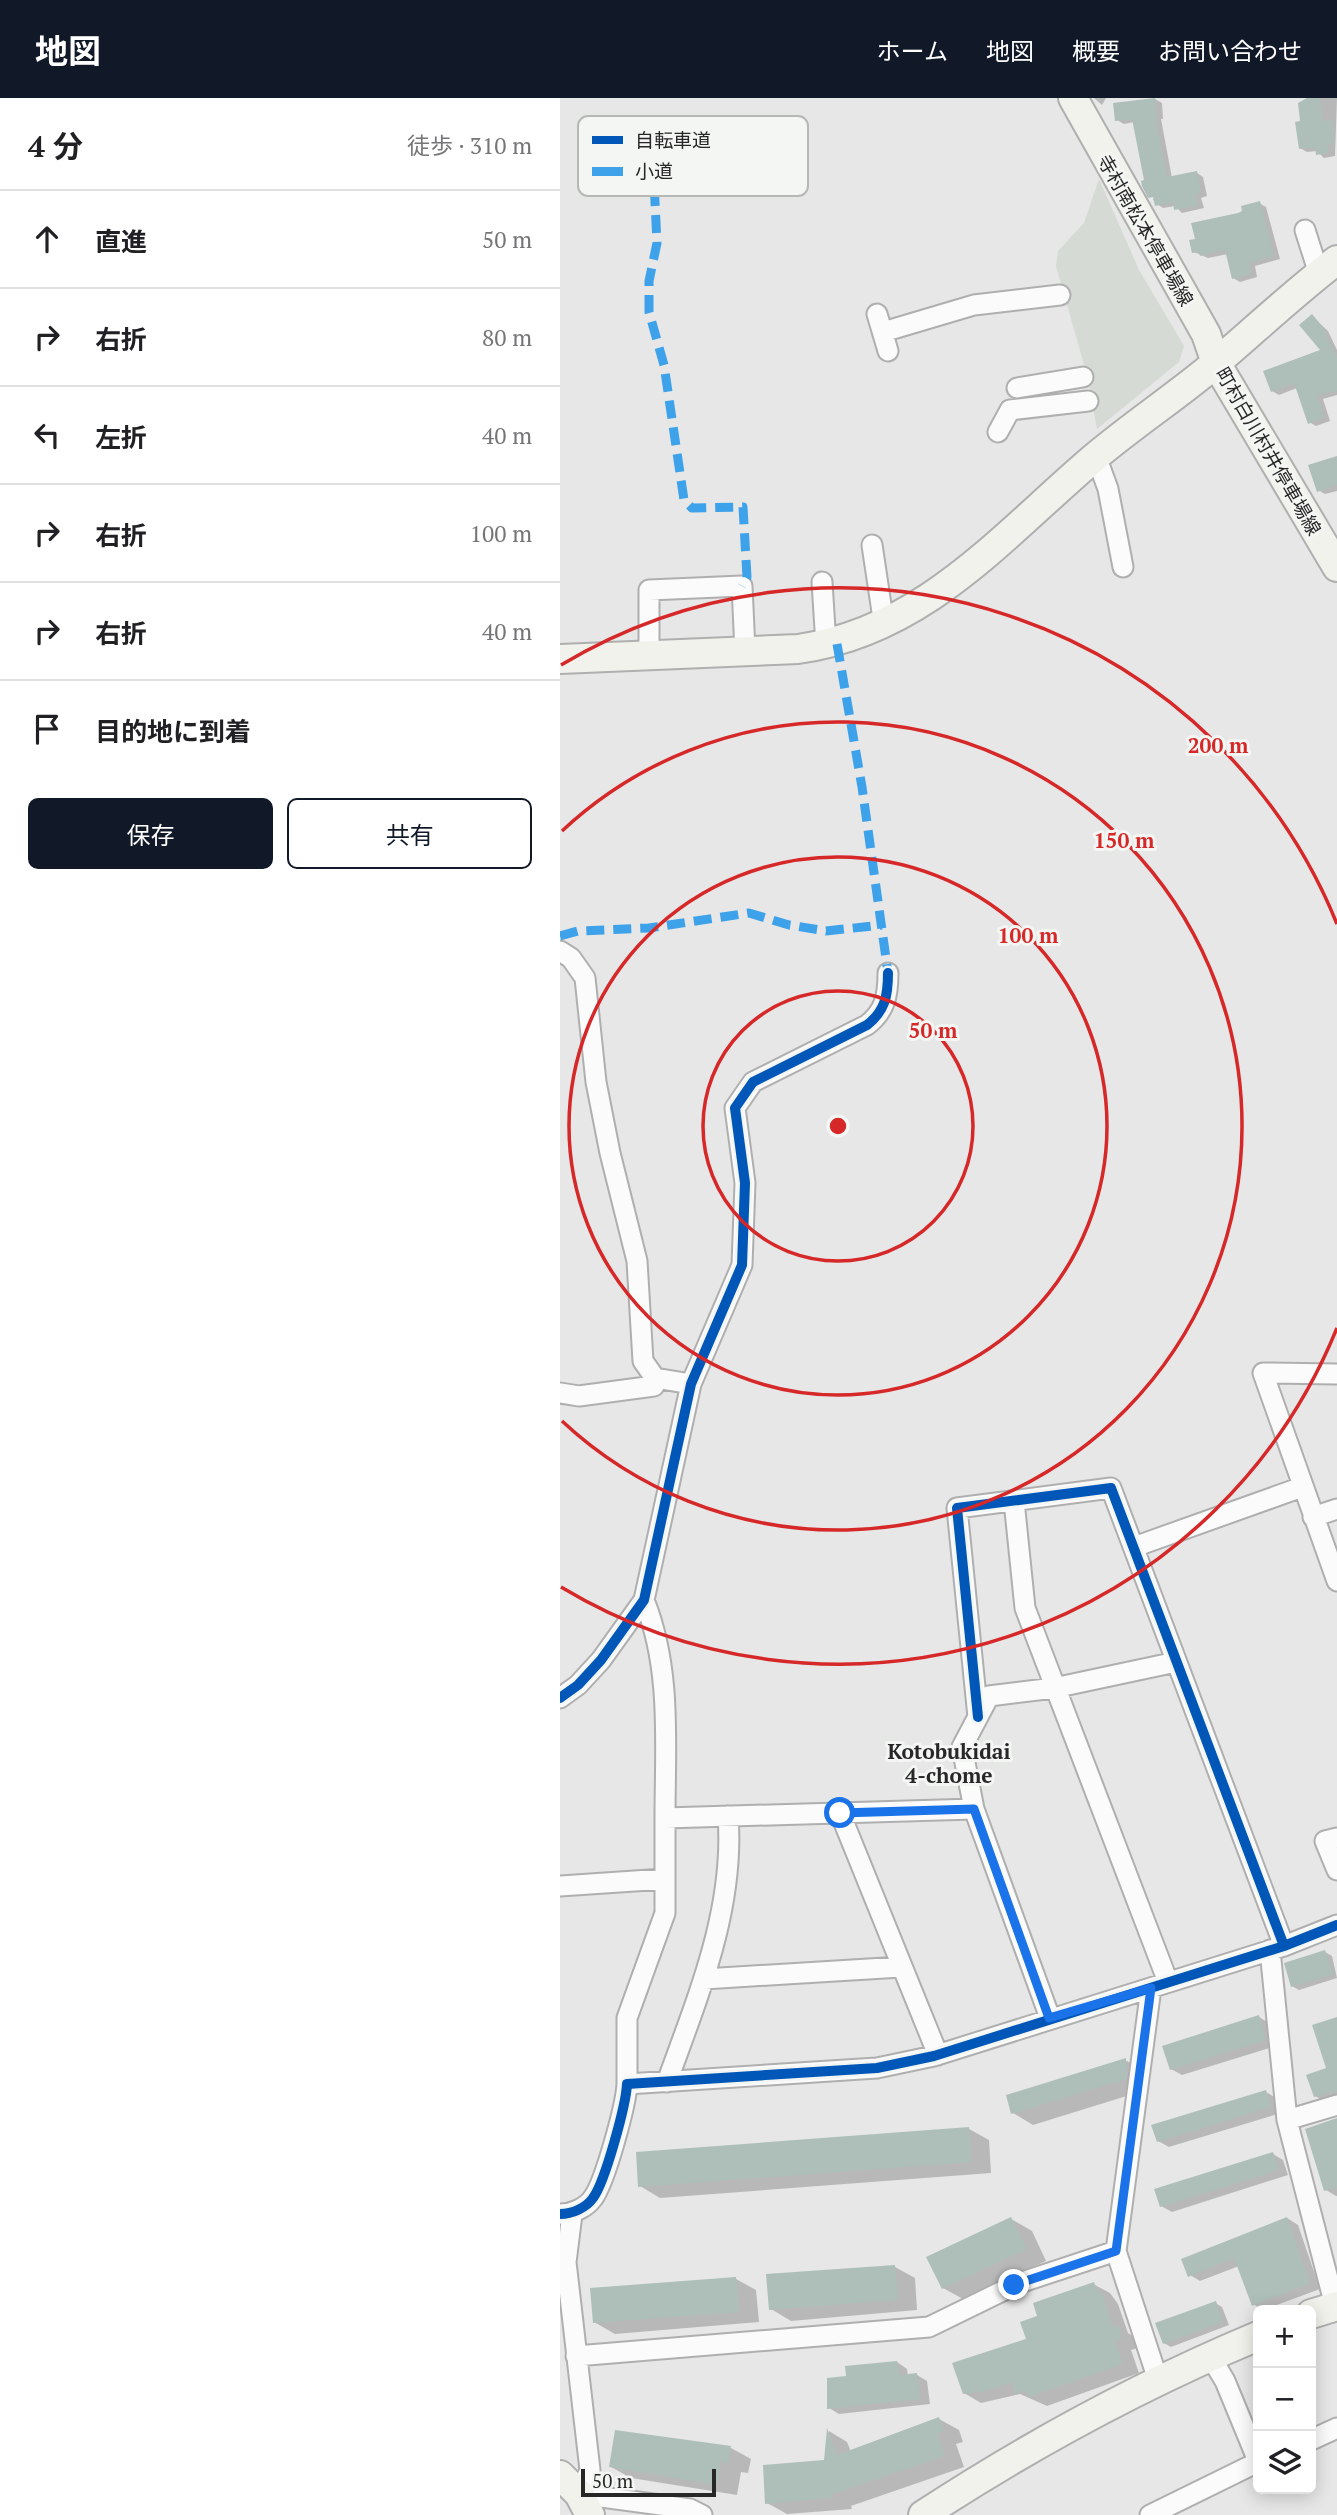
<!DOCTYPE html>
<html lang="ja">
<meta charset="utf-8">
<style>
body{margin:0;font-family:"PT Serif","Noto Sans JP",serif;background:#f2f2f2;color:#202124}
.controls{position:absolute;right:21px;bottom:21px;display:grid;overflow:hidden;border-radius:10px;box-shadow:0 4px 18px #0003}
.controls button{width:63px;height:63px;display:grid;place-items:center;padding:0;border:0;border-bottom:2px solid #e0e0e0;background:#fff;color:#202124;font:35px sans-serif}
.scale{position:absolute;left:21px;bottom:18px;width:135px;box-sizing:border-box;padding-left:7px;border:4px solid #262726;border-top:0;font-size:19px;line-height:24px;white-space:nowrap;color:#262726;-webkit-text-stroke:5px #f3f6f3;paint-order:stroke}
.stop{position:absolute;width:21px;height:21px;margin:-16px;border:5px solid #1a73e8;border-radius:50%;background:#fff}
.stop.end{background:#1a73e8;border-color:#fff;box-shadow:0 2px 7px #0008}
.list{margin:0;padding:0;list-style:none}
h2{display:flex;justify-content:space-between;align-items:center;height:91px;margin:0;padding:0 28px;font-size:30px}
h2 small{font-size:23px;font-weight:400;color:#757577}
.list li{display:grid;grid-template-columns:46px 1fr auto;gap:21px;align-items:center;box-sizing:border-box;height:98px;padding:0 28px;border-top:2px solid #e0e0e0}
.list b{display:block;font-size:26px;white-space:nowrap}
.list em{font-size:23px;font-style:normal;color:#757577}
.actions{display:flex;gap:14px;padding:21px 28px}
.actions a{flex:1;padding:16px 0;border:2px solid #111827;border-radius:10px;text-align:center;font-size:24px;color:#111827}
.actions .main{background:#111827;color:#fff}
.icon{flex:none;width:38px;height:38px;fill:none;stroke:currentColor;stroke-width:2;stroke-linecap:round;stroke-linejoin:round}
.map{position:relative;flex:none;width:777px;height:2417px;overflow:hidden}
header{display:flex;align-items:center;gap:42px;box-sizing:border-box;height:98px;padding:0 35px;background:#111827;color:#fff}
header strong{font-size:33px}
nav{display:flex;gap:38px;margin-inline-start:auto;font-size:24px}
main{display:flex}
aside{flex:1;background:#fff}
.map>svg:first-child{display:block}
.built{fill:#d5dad5}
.shadow{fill:#0003}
.building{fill:#aebfba}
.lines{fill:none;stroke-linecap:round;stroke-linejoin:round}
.street-casing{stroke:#aeafae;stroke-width:23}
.secondary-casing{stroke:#aeafae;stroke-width:32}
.street{stroke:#fbfbfb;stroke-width:19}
.secondary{stroke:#f2f2ed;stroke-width:28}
.quiet{stroke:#3ea2eb;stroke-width:9;stroke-dasharray:18 9;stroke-linecap:butt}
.cycleway-casing{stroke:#f3f6f3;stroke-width:15}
.cycleway{stroke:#0057b8;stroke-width:10}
.route{stroke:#1a73e8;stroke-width:9}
.ring{fill:none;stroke:#d62828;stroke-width:3.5}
.labels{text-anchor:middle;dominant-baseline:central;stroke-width:6;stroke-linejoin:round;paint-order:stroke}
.street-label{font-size:19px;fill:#262726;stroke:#f3f6f3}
.neighbourhood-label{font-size:21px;font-weight:bold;fill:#262726;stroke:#f3f6f3}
.key{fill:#f3f6f3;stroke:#b6b8b6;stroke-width:2}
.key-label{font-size:19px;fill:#262726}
.centre{fill:#d62828;stroke:#f3f6f3;stroke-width:3.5}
.ring-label{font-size:21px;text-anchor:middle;font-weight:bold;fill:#d62828;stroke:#f3f6f3;stroke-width:6;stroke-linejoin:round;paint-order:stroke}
</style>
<header>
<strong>地図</strong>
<nav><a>ホーム</a><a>地図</a><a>概要</a><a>お問い合わせ</a></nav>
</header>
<main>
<aside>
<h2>4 分<small>徒歩 · 310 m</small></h2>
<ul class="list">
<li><svg class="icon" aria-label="ahead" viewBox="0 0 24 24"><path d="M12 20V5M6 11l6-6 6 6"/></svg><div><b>直進</b></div><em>50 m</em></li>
<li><svg class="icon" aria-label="right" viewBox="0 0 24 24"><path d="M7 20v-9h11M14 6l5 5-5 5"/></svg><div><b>右折</b></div><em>80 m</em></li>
<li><svg class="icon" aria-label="left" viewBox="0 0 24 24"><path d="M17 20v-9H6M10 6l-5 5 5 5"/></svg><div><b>左折</b></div><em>40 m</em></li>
<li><svg class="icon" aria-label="right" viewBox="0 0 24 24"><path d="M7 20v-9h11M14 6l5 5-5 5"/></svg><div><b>右折</b></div><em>100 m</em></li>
<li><svg class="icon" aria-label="right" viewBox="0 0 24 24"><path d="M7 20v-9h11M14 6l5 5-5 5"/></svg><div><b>右折</b></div><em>40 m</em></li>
<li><svg class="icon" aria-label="arrive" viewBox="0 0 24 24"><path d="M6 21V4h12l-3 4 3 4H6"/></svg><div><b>目的地に到着</b></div></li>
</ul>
<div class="actions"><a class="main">保存</a><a>共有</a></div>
</aside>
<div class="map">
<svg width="777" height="2417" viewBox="0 0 777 2417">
<rect width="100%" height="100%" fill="#e6e7e6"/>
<path class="built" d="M539 81 579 172 624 248 619 264 537 331 527 277 496 168 498 153 524 125Z"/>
<path class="shadow" d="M534 0H546L542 7Z
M758 0H777L775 58 764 60 757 53 747 54 740 50 742 24Z
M595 1 602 5 603 21H601L612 80 637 75 643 79 647 98 641 100 644 110 622 115 615 108 603 110 597 106 593 101 602 99H590L574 24 564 26 557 22Z
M699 105 706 109 720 161 695 168 697 179 680 184 673 180 668 156 648 160 634 154 637 142Z
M752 218 768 233 777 252V297L763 301 770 323 756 328 749 324 737 290 719 297 712 293 763 253Z
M777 361V393L765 396 758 392Z
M765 1854 772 1858 777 1880 739 1892 732 1888Z
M699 1919 709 1925 716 1948 622 1977 611 1971Z
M777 1921V1999L764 2003 755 1998 769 1971Z
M565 1962 585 1973 586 1992 473 2027 453 2015Z
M706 1994 716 2000 721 2015 609 2049 598 2043Z
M777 2022V2098H776L766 2092Z
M409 2031 429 2042 431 2075 100 2100 80 2088Z
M713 2056 723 2062 728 2077 612 2114 601 2108Z
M727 2120 738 2127 760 2191 703 2212 693 2206 679 2168 640 2183 630 2177Z
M451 2121 472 2133 486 2163 403 2201 383 2190Z
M335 2169 355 2180 357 2212 231 2223 211 2211Z
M176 2181 196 2192 199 2224 55 2236 34 2224Z
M533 2186 550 2195 558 2206 568 2235 574 2239 578 2250 571 2252 579 2275 487 2308 460 2296 421 2305 404 2295 468 2243 480 2219Z
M655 2205 662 2209 669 2227 611 2249 604 2245Z
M337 2264 347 2271 348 2278 357 2277 367 2283 370 2306 279 2316 269 2310 288 2279Z
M379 2321 399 2332 403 2344 396 2346 404 2369 291 2408 292 2411 227 2416 207 2405 265 2364 269 2333 287 2344 291 2354Z
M171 2350 191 2361 188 2375 181 2374 177 2397 71 2380 51 2369Z"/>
<path class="building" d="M595 0 597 18H595L607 79 637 73 641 95 635 96 638 107 614 112 613 104 595 108 593 99 588 100 582 88 581 83 584 82 572 21 555 23 553 5Z
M747 0H760L763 23 772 22 775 45 768 46 769 55 756 57 755 49 739 51 735 24 740 23 738 5Z
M700 103 714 158 689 165 691 176 672 181 665 152 640 158 639 154 632 155 629 142 635 141 631 125 678 115 682 113 681 108Z
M752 216 762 228 777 260V293L757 297 764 320 748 326 734 285 711 294 703 273 760 252 739 227Z
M777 358V387L757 394 748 367Z
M765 1852 773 1876 731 1889 724 1865Z
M699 1917 706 1942 610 1972 602 1948Z
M777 1919V1993L754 1999 746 1977 766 1970 752 1927Z
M566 1960V1981L451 2016 446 1997Z
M706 1992 711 2009 597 2044 591 2027Z
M777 2020V2089L764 2093 745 2031Z
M409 2029 412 2064 78 2089 76 2054Z
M713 2054 719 2072 600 2109 594 2091Z
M451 2119 467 2151 382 2191 366 2159Z
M727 2119 750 2185 692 2208 674 2160 628 2179 621 2161Z
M335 2167 338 2202 209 2212 206 2176Z
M176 2179 179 2214 33 2225 30 2190Z
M534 2184 538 2195 542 2194 553 2229 558 2227 562 2240 555 2243 563 2266 469 2299 466 2293 456 2296 452 2284 423 2294 403 2296 392 2265 466 2241 460 2224 477 2218 473 2205Z
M656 2203 663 2224 603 2246 595 2225Z
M337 2263 339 2277 357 2275 360 2301 267 2311V2280L286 2278 285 2268Z
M379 2319 384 2333 377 2335 385 2358 272 2396V2400L205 2406 203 2367 264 2362 267 2330 277 2357Z
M55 2332 171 2348 168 2365 161 2363 157 2387 49 2369Z"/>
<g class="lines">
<defs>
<path id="street" d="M745 132 759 176
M317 216 328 253
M323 234 414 207 500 197
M457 290 523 279
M438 334 450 312 528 303
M536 358 548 391 563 469
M312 447 324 527
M262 484 266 547
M89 557V492L182 488 185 553
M0 853 11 860 25 880 36 984 50 1055 77 1163 83 1263 95 1280 131 1286
M777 1276 703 1275 777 1483
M0 1295 19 1298 94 1288 95 1280
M454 1403 465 1510 608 1884
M753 1419 777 1411
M574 1449 742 1389
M84 1502C112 1571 105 1647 105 1720L414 1711
M0 1600 18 1587 41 1562 84 1502 131 1286 182 1167 185 1085 175 1010 193 984 307 927C325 913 328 898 328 875
M418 1619 397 1410 551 1390 724 1848
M280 1715 378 1957
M777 1740 765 1743 777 1772
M0 1788 104 1781
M710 1852 727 2022 775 2208
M144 1881 341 1869
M490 1920 414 1711 402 1649 429 1598 494 1590 616 1564
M107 1984C138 1898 175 1811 168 1718
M67 1986V1920L105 1815V1720
M727 2022 777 2007
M0 2116C12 2116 26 2110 33 2100 45 2084 66 2007 67 1986L317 1970 374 1958 724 1848 777 1827
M12 2116 6 2164 30 2372 19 2396 130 2411 142 2417
M556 2153 591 1890
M16 2258 369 2229 459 2185 556 2153 598 2282
M650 2258 665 2283 698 2363
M751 2342 777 2330
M590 2417 698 2364"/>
<path id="secondary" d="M513 0 646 236 656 265 777 469
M0 561 238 551C365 533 442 438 535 359 574 326 617 298 656 265 697 230 735 194 777 162
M751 2216 777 2208
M0 2377 19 2396 30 2417
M363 2417C470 2347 581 2287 698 2238"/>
</defs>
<use href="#street" class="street-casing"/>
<use href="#secondary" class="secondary-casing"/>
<use href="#street" class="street"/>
<use href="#secondary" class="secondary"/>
<path class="quiet" d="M93 63 97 145 89 183V214L104 267 124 402 132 410 183 409 187 479 182 488
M277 546 302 689 328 875
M0 838 18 833 89 830 189 815 229 827 266 833 322 827"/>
<defs>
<path id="cycleway" d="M0 1600 18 1587 41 1562 84 1502 131 1286 182 1167 185 1085 175 1010 193 984 307 927C325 913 328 898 328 875
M418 1619 397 1410 551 1390 724 1848
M0 2116C12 2116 26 2110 33 2100 45 2084 66 2007 67 1986L317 1970 374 1958 724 1848 777 1827"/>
</defs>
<use href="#cycleway" class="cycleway-casing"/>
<use href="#cycleway" class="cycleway"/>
</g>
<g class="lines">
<path class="route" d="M280 1715 414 1711 489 1920 591 1890 556 2153 454 2187"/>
</g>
<g class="ring">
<circle cx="278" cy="1028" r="135"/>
<circle cx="278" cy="1028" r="269"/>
<path d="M2 733A404 404 0 1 1 2 1323"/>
<path d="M777 1230A538 538 0 0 1 1 1489M1 567A538 538 0 0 1 777 826"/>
</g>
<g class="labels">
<g class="street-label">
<text transform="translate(586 132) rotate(60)">寺村南松本停車場線</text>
<text transform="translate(709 353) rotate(60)">町村白川村井停車場線</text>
</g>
<g class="neighbourhood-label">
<text x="389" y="1653">Kotobukidai<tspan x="389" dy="24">4-chome</tspan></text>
</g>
</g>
<rect x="18" y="18" width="230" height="80" rx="10" class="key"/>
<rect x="32" y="38" width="31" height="8" fill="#0057b8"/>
<rect x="32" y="69" width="31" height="9" fill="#3ea2eb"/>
<g class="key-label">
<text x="75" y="49">自転車道</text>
<text x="75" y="80">小道</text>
</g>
<circle cx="278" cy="1028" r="10" class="centre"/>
<g class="ring-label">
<text x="658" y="655">200 m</text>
<text x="564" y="750">150 m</text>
<text x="468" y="845">100 m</text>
<text x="373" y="940">50 m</text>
</g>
</svg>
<div class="controls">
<button>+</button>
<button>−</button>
<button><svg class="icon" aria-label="layers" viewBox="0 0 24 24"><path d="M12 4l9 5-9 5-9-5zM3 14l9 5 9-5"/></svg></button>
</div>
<div class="scale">50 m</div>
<div class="stop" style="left:280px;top:1715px"></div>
<div class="stop end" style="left:454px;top:2187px"></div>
</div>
</main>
